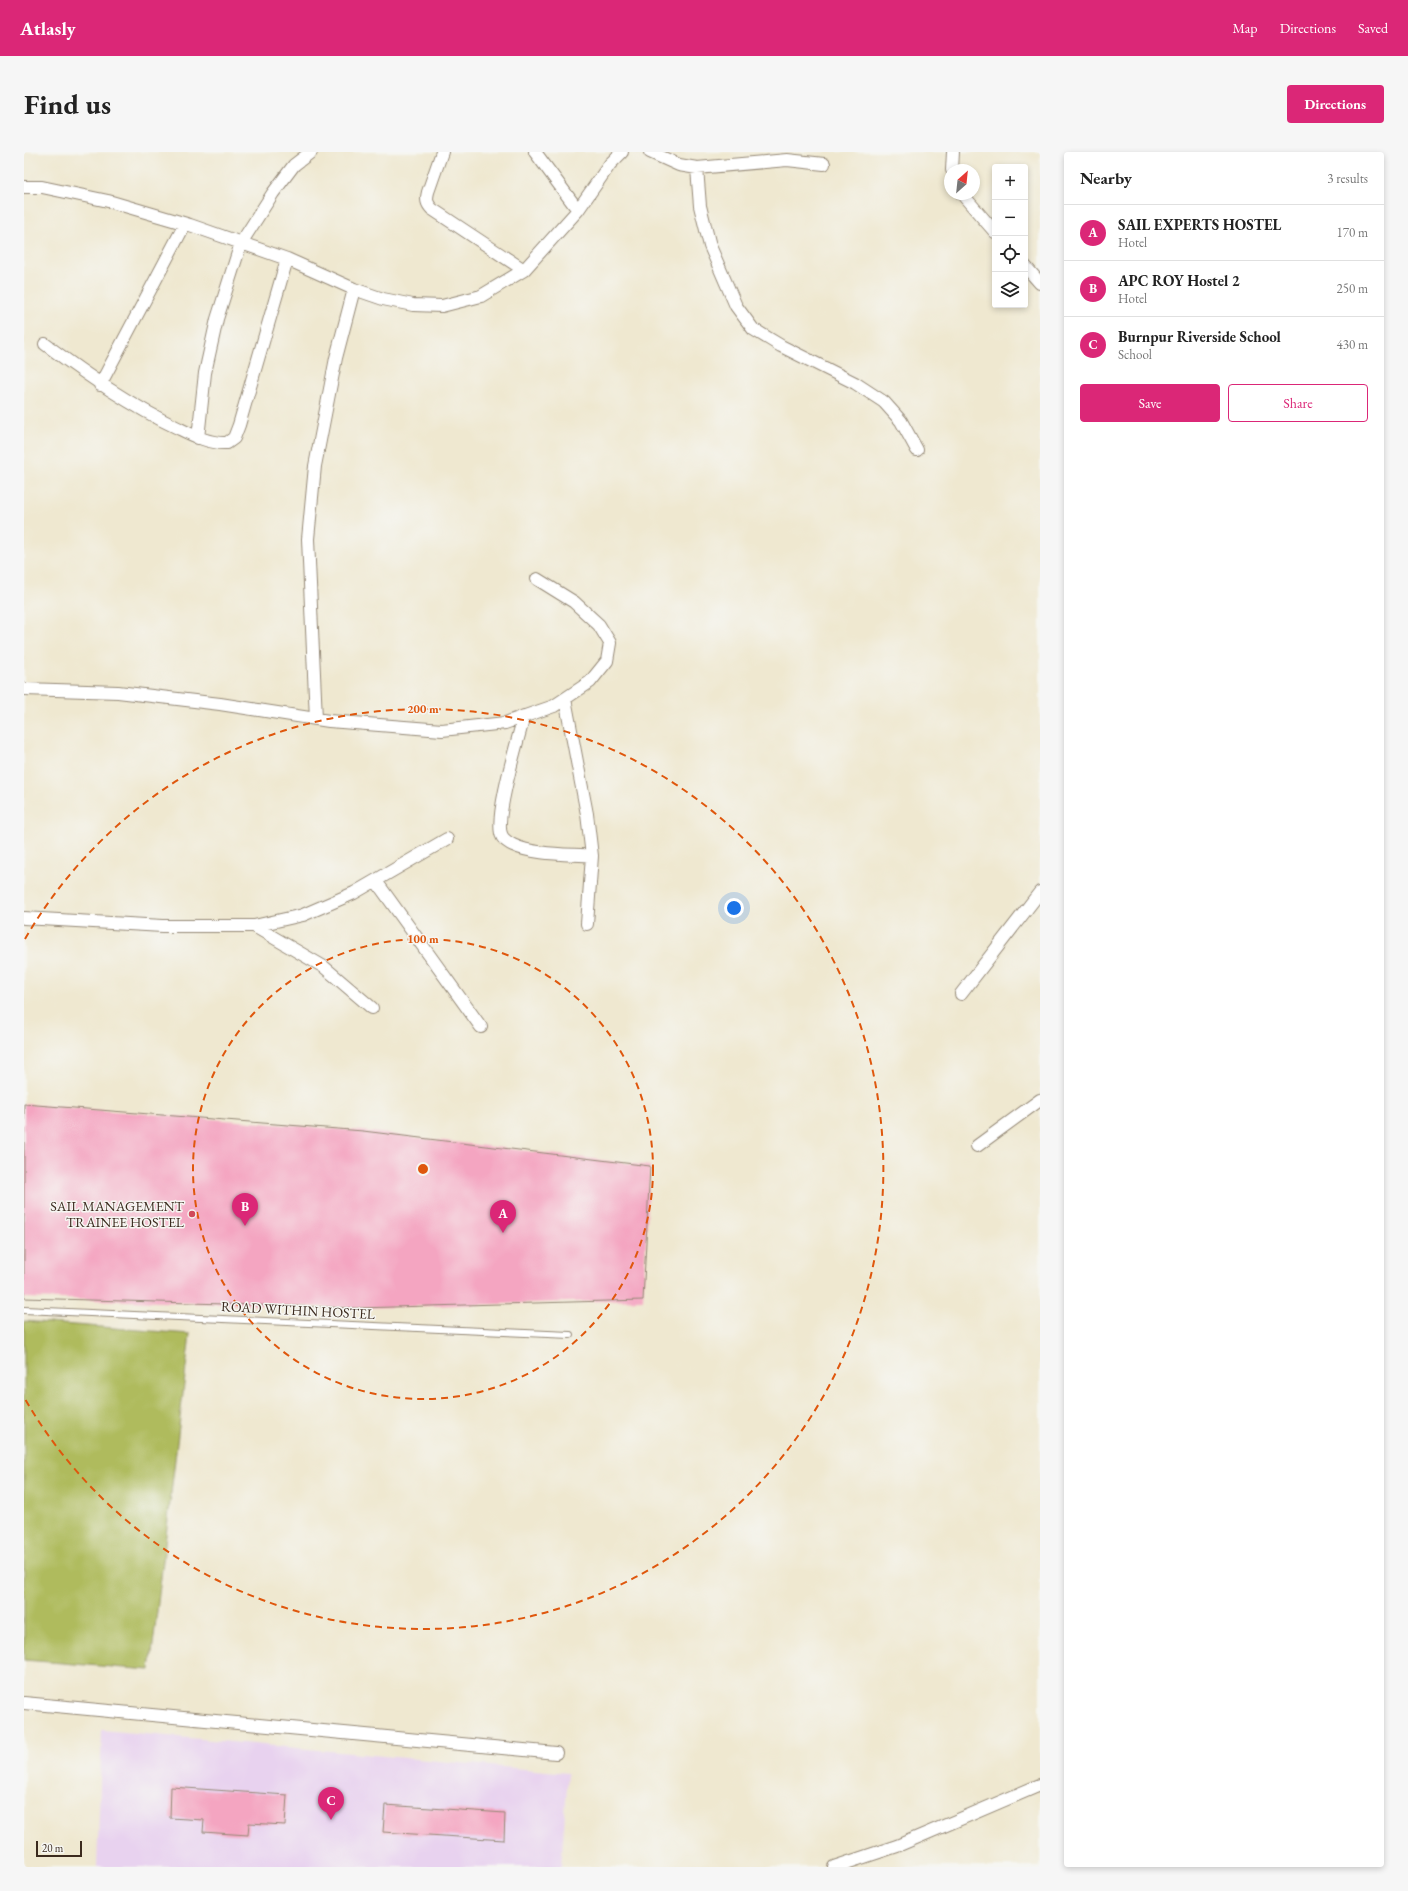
<!DOCTYPE html>
<meta charset="utf-8">
<style>
body{margin:0;font-family:"EB Garamond",serif;background:#f6f6f6;color:#222}
.controls{position:absolute;right:12px;top:12px;display:grid;overflow:hidden;border-radius:4px;box-shadow:0 2px 6px #0003}
.controls button{width:36px;height:36px;display:grid;place-items:center;padding:0;border:0;border-bottom:1px solid #e0e0e0;background:#fff;color:#222;font:20px sans-serif}
.compass{position:absolute;left:920px;top:12px;width:36px;height:36px;border-radius:50%;background:#fff;box-shadow:0 2px 6px #0003;rotate:27deg}
.scale{position:absolute;left:12px;bottom:10px;width:46px;box-sizing:border-box;padding-left:4px;border:2px solid #3b2a1e;border-top:0;font-size:11px;line-height:14px;white-space:nowrap;color:#3b2a1e;-webkit-text-stroke:3px #f6f6f2;paint-order:stroke}
.you{position:absolute;left:710px;top:756px;width:14px;height:14px;margin:-10px;border:3px solid #fff;border-radius:50%;background:#1a73e8;box-shadow:0 0 0 6px #1a73e833}
.badge{display:grid;place-items:center;width:26px;height:26px;border-radius:50%;background:#db2777;color:#fff;font-size:13px;font-weight:700}
.pin{position:absolute;translate:-50% -33px;filter:drop-shadow(0 1px 2px #0008)}
.pin::after{content:'';position:absolute;top:21px;width:14px;height:12px;background:inherit;clip-path:polygon(0 0,100% 0,50% 100%)}
.list{margin:0;padding:0;list-style:none}
h2{display:flex;justify-content:space-between;align-items:center;height:52px;margin:0;padding:0 16px;font-size:17px}
h2 small{font-size:13px;font-weight:400;color:#767676}
.list li{display:grid;grid-template-columns:26px 1fr auto;gap:12px;align-items:center;box-sizing:border-box;height:56px;padding:0 16px;border-top:1px solid #e0e0e0}
.list b{display:block;font-size:15px;white-space:nowrap}
.list p{margin:0;font-size:13px;white-space:nowrap;color:#767676}
.list em{font-size:13px;font-style:normal;color:#767676}
.actions{display:flex;gap:8px;padding:12px 16px}
.actions a{flex:1;padding:9px 0;border:1px solid #db2777;border-radius:4px;text-align:center;font-size:14px;color:#db2777}
.actions .main{background:#db2777;color:#fff}
.icon{flex:none;width:22px;height:22px;fill:none;stroke:currentColor;stroke-width:2;stroke-linecap:round;stroke-linejoin:round}
.map{position:relative;flex:none;width:1016px;height:1715px;overflow:hidden;border-radius:4px}
header{display:flex;align-items:center;gap:24px;box-sizing:border-box;height:56px;padding:0 20px;background:#db2777;color:#fff}
header strong{font-size:19px}
nav{display:flex;gap:22px;margin-inline-start:auto;font-size:14px}
.intro{display:flex;align-items:center;justify-content:space-between;box-sizing:border-box;height:96px;padding:0 24px}
h1{margin:0;font-size:28px}
.button{padding:10px 18px;border-radius:4px;background:#db2777;color:#fff;font-size:14px;font-weight:700}
main{display:flex;gap:24px;padding:0 24px}
aside{flex:1;background:#fff;border-radius:4px;box-shadow:0 2px 6px #0003}
.map>svg:first-child{display:block}
.built{fill:#e8d2ef}
.green{fill:#afbb5d;stroke:#75723e}
.building{fill:#f4a5c1}
.lines{fill:none;stroke-linecap:round;stroke-linejoin:round}
.lane-casing{stroke:#958977;stroke-width:8}
.street-casing{stroke:#958977;stroke-width:14}
.lane{stroke:#fff;stroke-width:6}
.street{stroke:#fff;stroke-width:12}
.ring{fill:none;stroke:#df570d;stroke-width:2;stroke-dasharray:7 5}
.poi-dot{fill:#d1495b;stroke:#f6f6f2;stroke-width:1.5}
.labels{text-anchor:middle;dominant-baseline:central;stroke-width:3;stroke-linejoin:round;paint-order:stroke}
.poi-label{font-size:14px;fill:#3b2a1e;stroke:#f6f6f2;text-anchor:end}
.street-label{font-size:14px;fill:#3b2a1e;stroke:#f6f6f2}
.centre{fill:#df570d;stroke:#f6f6f2;stroke-width:2}
.ring-label{font-size:12px;text-anchor:middle;font-weight:bold;fill:#df570d;stroke:#f6f6f2;stroke-width:3;stroke-linejoin:round;paint-order:stroke}
</style>
<header>
<strong>Atlasly</strong>
<nav><a>Map</a><a>Directions</a><a>Saved</a></nav>
</header>
<div class="intro"><h1>Find us</h1><a class="button">Directions</a></div>
<main>
<div class="map">
<svg width="1016" height="1715" viewBox="0 0 1016 1715">
<rect width="100%" height="100%" fill="#f6f6f2"/>
<filter id="ink" filterUnits="userSpaceOnUse"><feTurbulence type="fractalNoise" baseFrequency=".025" numOctaves="2"/><feDisplacementMap in="SourceGraphic" scale="8" xChannelSelector="R" yChannelSelector="G"/><feConvolveMatrix kernelMatrix="1 2 1 2 8 2 1 2 1" color-interpolation-filters="sRGB"/></filter>
<filter id="wash" filterUnits="userSpaceOnUse"><feTurbulence type="fractalNoise" baseFrequency=".012" numOctaves="4" result="noise"/><feDisplacementMap in="SourceGraphic" scale="16" xChannelSelector="R" yChannelSelector="G"/><feGaussianBlur stdDeviation="0.9" result="paint"/><feColorMatrix in="noise" values="0 0 0 0 0 0 0 0 0 0 0 0 0 0 0 0 0 1.4 0 .05"/><feComposite in="paint" operator="in"/></filter>
<g filter="url(#wash)">
<rect width="100%" height="100%" fill="#efe8d0"/>
<path class="built" d="M78 1578 544 1621 537 1715H73Z"/>
<path class="green" d="M0 1169 166 1182 126 1518 0 1508Z"/>
<g id="blocks">
<path class="building" d="M0 952 339 979 626 1014 619 1148 333 1156 0 1146Z
M147 1635 263 1643 261 1673 225 1671 224 1683 179 1680 180 1668 146 1666Z
M361 1653 481 1661 480 1688 359 1680Z"/>
</g>
</g>
<g filter="url(#ink)">
<use href="#blocks" fill-opacity="0" stroke="#958977" stroke-width="1"/>
<g class="lines">
<defs>
<path id="lane" d="M0 1158 546 1183"/>
<path id="street" d="M418 0 404 40C402 48 403 52 408 57L500 118
M511 0 554 58
M626 0 655 13 673 16 763 8 800 12
M673 16 676 54 686 94 712 154 729 177 757 194 831 231 860 250 877 269 893 298
M928 18 929 0
M0 35H18L84 49 166 73 263 107 330 137 359 147 389 153 418 154 457 144 500 118 554 58 586 12 598 0
M938 42 971 80
M1001 114 1016 131
M21 192C64 224 107 254 156 277 170 284 187 292 203 291L210 286 215 273 263 107
M76 233 161 72
M174 286 181 221 193 167 217 91 249 41 270 13 287 0
M0 537 94 540 196 552 305 569 418 578 481 571 530 554 566 530 583 509 586 491 575 473 550 450 513 427
M541 547 563 662 568 704 563 772
M500 564C495 584 469 669 478 684 479 687 486 692 489 693 509 703 547 702 568 704
M292 567 284 387 291 314 312 206 330 137
M352 729 457 875
M0 766 139 774H230L279 763 330 741 423 687
M230 774 300 815 348 856
M937 842 1016 740
M953 994 1016 948
M0 1551 532 1601
M810 1715 873 1694 1016 1633"/>
</defs>
<use href="#lane" class="lane-casing"/>
<use href="#street" class="street-casing"/>
<use href="#lane" class="lane"/>
<use href="#street" class="street"/>
</g>
</g>
<g class="ring">
<circle cx="399" cy="1017" r="230"/>
<path d="M1 787A460 460 0 1 1 1 1247"/>
</g>
<circle class="poi-dot" cx="168" cy="1062" r="4"/>
<g class="labels">
<g class="poi-label">
<text x="160" y="1054">SAIL MANAGEMENT<tspan x="160" dy="16">TRAINEE HOSTEL</tspan></text>
</g>
<g class="street-label">
<text transform="translate(274 1158) rotate(3)">ROAD WITHIN HOSTEL</text>
</g>
</g>
<circle cx="399" cy="1017" r="6" class="centre"/>
<g class="ring-label">
<text x="399" y="561">200 m</text>
<text x="399" y="791">100 m</text>
</g>
</svg>
<div class="controls">
<button>+</button>
<button>−</button>
<button><svg class="icon" aria-label="locate" viewBox="0 0 24 24"><circle cx="12" cy="12" r="6"/><path d="M12 2v4M12 18v4M2 12h4M18 12h4"/></svg></button>
<button><svg class="icon" aria-label="layers" viewBox="0 0 24 24"><path d="M12 4l9 5-9 5-9-5zM3 14l9 5 9-5"/></svg></button>
</div>
<svg class="compass" viewBox="-18 -18 36 36"><path d="M0-13l5 13h-10z" fill="#e53935"/><path d="M0 13l5-13h-10z" fill="#767676"/></svg>
<div class="scale">20 m</div>
<div class="you"></div>
<div class="pin badge" style="left:479px;top:1081px">A</div>
<div class="pin badge" style="left:221px;top:1074px">B</div>
<div class="pin badge" style="left:307px;top:1668px">C</div>
</div>
<aside>
<h2>Nearby<small>3 results</small></h2>
<ul class="list">
<li><span class="badge">A</span><div><b>SAIL EXPERTS HOSTEL</b><p>Hotel</p></div><em>170 m</em></li>
<li><span class="badge">B</span><div><b>APC ROY Hostel 2</b><p>Hotel</p></div><em>250 m</em></li>
<li><span class="badge">C</span><div><b>Burnpur Riverside School</b><p>School</p></div><em>430 m</em></li>
</ul>
<div class="actions"><a class="main">Save</a><a>Share</a></div>
</aside>
</main>
